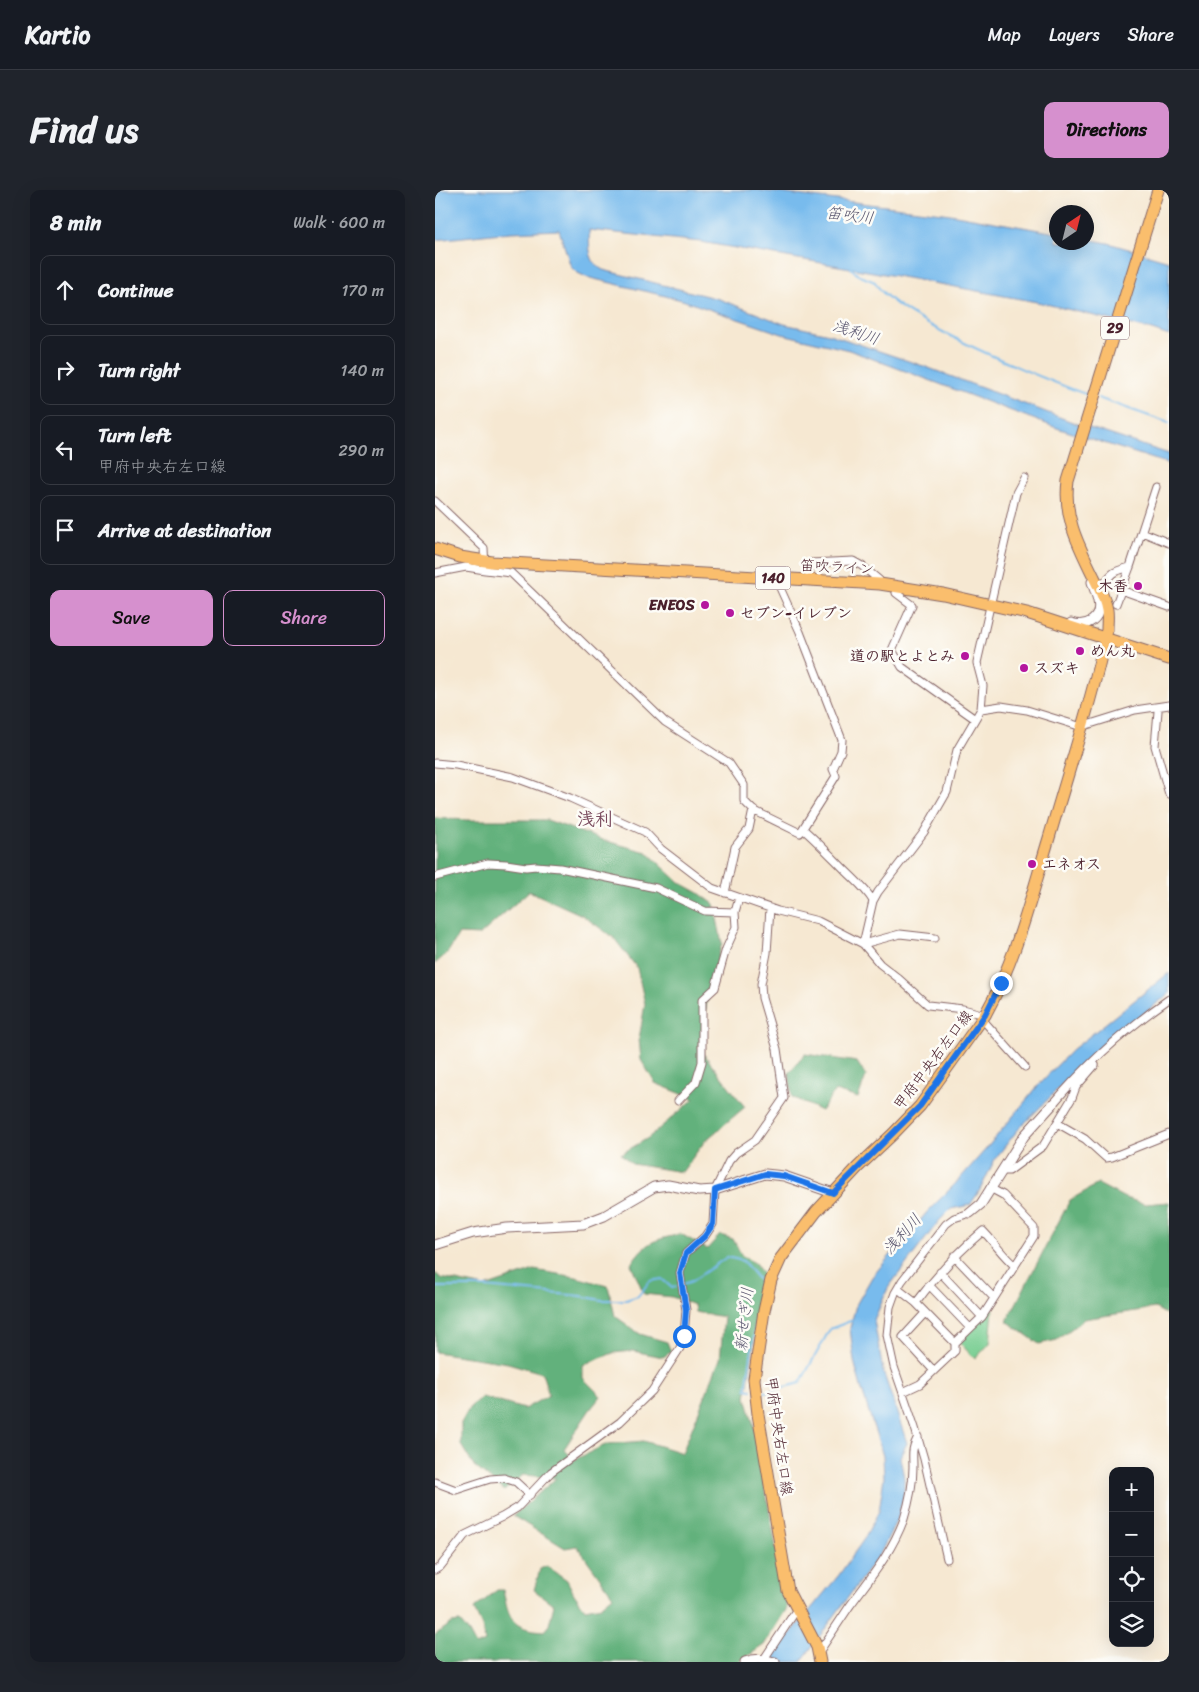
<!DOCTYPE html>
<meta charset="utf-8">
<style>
body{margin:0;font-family:Sriracha,"Klee One",sans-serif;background:#20242c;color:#f1f3f6}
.controls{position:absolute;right:15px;bottom:15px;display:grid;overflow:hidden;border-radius:10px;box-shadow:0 5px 20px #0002}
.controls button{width:45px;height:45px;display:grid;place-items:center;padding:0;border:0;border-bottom:1px solid #363941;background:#171b24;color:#f1f3f6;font:25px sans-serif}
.compass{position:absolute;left:614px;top:15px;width:45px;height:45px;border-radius:50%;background:#171b24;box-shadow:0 5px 20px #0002;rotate:35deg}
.stop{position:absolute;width:15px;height:15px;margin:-11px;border:4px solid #1a73e8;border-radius:50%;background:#fff}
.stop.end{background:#1a73e8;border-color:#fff;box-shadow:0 1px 5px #0008}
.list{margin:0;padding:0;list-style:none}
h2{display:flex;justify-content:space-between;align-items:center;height:65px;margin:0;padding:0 20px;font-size:21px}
h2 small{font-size:16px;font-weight:400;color:#9ea1a6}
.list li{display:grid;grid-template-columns:32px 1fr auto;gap:15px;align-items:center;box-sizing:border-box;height:70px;margin:0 10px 10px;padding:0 10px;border:1px solid #363941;border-radius:10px}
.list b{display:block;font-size:19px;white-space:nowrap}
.list p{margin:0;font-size:16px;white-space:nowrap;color:#9ea1a6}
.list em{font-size:16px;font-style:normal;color:#9ea1a6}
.actions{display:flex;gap:10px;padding:15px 20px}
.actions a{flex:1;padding:11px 0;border:1px solid #d690ce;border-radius:10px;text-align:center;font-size:18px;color:#d690ce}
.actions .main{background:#d690ce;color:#111}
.icon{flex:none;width:28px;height:28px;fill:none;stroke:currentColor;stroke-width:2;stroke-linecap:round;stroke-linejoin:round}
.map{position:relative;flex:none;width:734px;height:1472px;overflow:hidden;border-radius:10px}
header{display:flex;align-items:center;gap:30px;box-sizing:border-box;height:70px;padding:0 25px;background:#171b24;border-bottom:1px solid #363941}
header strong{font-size:24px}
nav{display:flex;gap:28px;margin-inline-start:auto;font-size:18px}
.intro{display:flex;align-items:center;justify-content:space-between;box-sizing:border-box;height:120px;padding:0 30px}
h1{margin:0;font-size:35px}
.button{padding:12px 22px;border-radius:10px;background:#d690ce;color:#111;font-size:18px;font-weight:700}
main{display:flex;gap:30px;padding:0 30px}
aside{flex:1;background:#171b24;border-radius:10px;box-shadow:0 5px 20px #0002}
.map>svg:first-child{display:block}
.green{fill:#78ce92;stroke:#61765e}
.forest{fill:#62b17c;stroke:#566854}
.water{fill:#78bbed;stroke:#616d8c}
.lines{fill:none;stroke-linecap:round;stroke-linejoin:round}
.stream{stroke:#78bbed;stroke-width:2}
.minor-casing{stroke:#866565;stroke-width:9}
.tertiary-casing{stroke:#866565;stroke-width:11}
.primary-casing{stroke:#866565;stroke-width:13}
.trunk-casing{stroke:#866565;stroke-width:13}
.minor{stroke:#fff;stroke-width:7}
.tertiary{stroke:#fff;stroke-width:9}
.primary{stroke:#fabe6d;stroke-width:11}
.trunk{stroke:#fabe6d;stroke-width:11}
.route{stroke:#1a73e8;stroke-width:6}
.poi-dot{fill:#b5179e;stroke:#fdfcf7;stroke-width:2}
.labels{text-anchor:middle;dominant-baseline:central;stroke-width:5;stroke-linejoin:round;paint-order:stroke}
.shield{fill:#fdfcf7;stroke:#806168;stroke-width:1}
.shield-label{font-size:14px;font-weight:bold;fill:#4a1f2b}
.street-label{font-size:15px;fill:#4a1f2b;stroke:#fdfcf7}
.poi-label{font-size:15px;font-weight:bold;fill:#4a1f2b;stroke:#fdfcf7;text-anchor:start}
.water-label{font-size:16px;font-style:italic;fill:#5a566f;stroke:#fdfcf7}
.quarter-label{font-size:18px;font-weight:bold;fill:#7a4b5e;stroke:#fdfcf7}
</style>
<header>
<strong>Kartio</strong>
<nav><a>Map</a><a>Layers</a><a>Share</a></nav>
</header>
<div class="intro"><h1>Find us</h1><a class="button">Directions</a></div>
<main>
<aside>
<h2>8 min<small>Walk · 600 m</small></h2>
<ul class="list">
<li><svg class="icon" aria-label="ahead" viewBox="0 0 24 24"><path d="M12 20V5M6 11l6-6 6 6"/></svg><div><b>Continue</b></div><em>170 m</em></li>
<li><svg class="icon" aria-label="right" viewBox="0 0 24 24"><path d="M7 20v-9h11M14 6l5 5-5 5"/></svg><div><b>Turn right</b></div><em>140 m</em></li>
<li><svg class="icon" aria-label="left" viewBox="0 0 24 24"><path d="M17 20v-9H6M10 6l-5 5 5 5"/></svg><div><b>Turn left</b><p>甲府中央右左口線</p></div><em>290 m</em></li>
<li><svg class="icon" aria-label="arrive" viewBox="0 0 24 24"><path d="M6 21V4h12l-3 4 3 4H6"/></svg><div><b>Arrive at destination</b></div></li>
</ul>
<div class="actions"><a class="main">Save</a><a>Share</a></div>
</aside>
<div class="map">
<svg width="734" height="1472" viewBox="0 0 734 1472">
<rect width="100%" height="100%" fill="#fdfcf7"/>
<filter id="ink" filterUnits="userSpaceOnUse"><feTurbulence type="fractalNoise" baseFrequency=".02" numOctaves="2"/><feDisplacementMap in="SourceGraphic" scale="10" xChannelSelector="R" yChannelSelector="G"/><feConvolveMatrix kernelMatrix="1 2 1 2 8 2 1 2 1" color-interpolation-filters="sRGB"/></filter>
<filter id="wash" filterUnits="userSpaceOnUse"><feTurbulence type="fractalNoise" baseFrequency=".0096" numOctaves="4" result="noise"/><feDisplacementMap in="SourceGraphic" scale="20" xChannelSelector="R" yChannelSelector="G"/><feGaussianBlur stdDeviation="1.12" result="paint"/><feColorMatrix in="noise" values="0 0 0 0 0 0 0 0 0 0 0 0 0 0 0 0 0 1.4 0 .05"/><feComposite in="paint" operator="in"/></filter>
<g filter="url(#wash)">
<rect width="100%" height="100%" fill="#f6e8d2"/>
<path class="green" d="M555 1118 558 1120 555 1153 540 1169 524 1152Z"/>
<path class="forest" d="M0 628 32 630H112L171 651 212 662 244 692 264 703 279 714 287 753 274 800 264 858 310 917 270 951 247 982 197 974 186 964 213 948 259 909 220 893 206 870 204 849 210 814 202 778 179 748 147 725 94 701 45 745 24 744 13 762 0 774Z
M370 864 422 872 431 886 423 908 400 901 386 921 357 907 354 883Z
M663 994 690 1008 710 1014 734 1012V1126L720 1118 649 1129 622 1150 604 1154 572 1131 635 1010Z
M246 1044 272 1059 285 1045 298 1049 307 1066 320 1073 329 1086 311 1207 319 1236 352 1418 329 1455 304 1472H0V1445L17 1433 25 1432 34 1443 41 1456 50 1452 47 1436 39 1419 62 1400H68C74 1430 77 1439 109 1441L114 1435 119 1415 99 1400 105 1379 112 1376 132 1390 139 1404 150 1419 166 1416 178 1406 142 1356 130 1358 78 1326 121 1288 88 1285 69 1301 38 1275 26 1255V1233L35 1217 47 1207 89 1219 114 1205 107 1183 73 1173 0 1162V1083L6 1088 50 1097 99 1080 141 1087 173 1096 180 1126 205 1144 232 1152 236 1162 228 1167 198 1161 178 1163 148 1175V1188L166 1206 154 1221 129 1259 139 1270 172 1254 209 1251 247 1263 285 1169 289 1127 260 1122 259 1115 237 1107 209 1104 196 1074C211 1050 221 1050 246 1044Z"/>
<path class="water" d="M0 0H321L515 24 621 43 622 52H652V49L673 53 734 71V146L717 140 607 113 461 86 266 52 154 40C155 57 152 71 168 80L284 109 349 134 394 144 491 177 640 233 734 264V274L622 238 414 160 347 144 247 110 151 87 141 82 136 77 124 40 76 42 0 50Z
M734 783V804L660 861 582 941 560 969 545 1000 535 1015 516 1019 504 1031 453 1098 439 1130 448 1181 472 1253 465 1267 469 1288V1304L463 1327 446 1362 366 1472H332L404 1385 429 1349 444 1321 449 1287 448 1266 426 1197 419 1171 415 1138 421 1115 437 1087 493 1021 520 994 551 959 607 891 637 860Z"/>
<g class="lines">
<path class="stream" d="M416 78 423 85 440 92C458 129 613 191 656 206
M663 208 734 233
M248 1094 257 1091 292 1067 308 1071 327 1094 311 1199 317 1200
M0 1097H50L146 1106 166 1110H191L203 1106 215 1091 227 1089 237 1098 244 1096
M324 1201 331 1202 365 1193 395 1139 418 1130"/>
</g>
</g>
<g filter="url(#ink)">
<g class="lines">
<defs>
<path id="minor" d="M0 311 49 358 50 380 31 377 0 383
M707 342 734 353
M695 377 721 297
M50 380 76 383 230 532 294 573 309 595V611L318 620 365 643 401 586 398 579 406 561 407 550 365 442 341 389
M373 391 375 373 418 371 427 376 444 390 445 394
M461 397V403L477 415 457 460 467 477 540 529
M665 399C678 383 673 383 695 377L681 414
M686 400 734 417
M722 517 723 521 720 556 734 604
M546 519 566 516 592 520 647 537
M647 535H652L700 520 734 515
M0 573 21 575 78 587 135 608 210 642 226 659 277 698 343 721 383 731 428 754 445 774 463 788 493 815 528 819 550 825
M368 639C383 652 397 667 411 681 421 691 431 699 438 711
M0 687 53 673 71 674 91 677 101 676 125 678 221 698 270 721 300 722
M290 703 300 657 314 639 318 620
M428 754 438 711 443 702 489 642 512 602 522 560 546 519 548 496 542 473 581 303 589 288
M428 754 465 744 500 748
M547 829 590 877
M243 911 261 892 267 872V810L280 798 291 759 301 737 300 722 304 708
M618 914C651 875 691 839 734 809
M622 933 650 949 671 968 677 967 734 944
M567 981H574L608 956 637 908 641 897 660 875 659 874
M519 1066 559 1108
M505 1082 547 1127
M494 1095 535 1138
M463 1099 481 1113 520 1153V1161L485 1194 468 1202
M481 1113C502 1084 521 1064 548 1041 559 1052 568 1066 580 1076
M490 1123 468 1147 499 1181
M520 1153 547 1127 599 1046V1038L568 1005 555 998
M0 1292 21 1300 55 1289 69 1288 81 1292 95 1305
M512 1369 489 1269 480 1238 459 1177 452 1145 455 1117 460 1103 467 1091 511 1034 519 1028 535 1023
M0 1380 5 1377 30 1345 67 1327 82 1318 116 1282 185 1232 217 1201 245 1158 249 1146 251 1120 245 1083 251 1063 270 1046 278 1034 280 1000 294 971 301 963 320 950 349 908 342 859 327 808 326 794 332 763 335 718
M384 1462C394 1447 404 1432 414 1417 435 1388 456 1364 469 1329 474 1313 478 1294 478 1277 478 1263 476 1260 483 1247
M329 1469 362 1419"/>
<path id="tertiary" d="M636 433C652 438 667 429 663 411 662 405 659 399 657 392
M535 1023 546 1014 589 946 618 914
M0 1055 38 1043 72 1038 148 1034 169 1026 219 997 233 995 264 1001 280 1000 330 984 349 986 398 1003
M310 1472C321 1468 329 1469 340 1472"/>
<path id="primary" d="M385 1472 382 1457 353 1401 323 1224 319 1189 329 1121 336 1090 346 1068 381 1022 423 977 458 944 485 916 550 825C582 767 595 710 614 648 634 579 657 510 672 440 672 433 673 426 672 420 670 408 664 398 659 387 644 356 628 327 633 291L723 0"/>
<path id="trunk" d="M0 359 25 367 57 372 445 394 508 404 592 423 734 469"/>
</defs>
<use href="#minor" class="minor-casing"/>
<use href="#tertiary" class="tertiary-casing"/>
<use href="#primary" class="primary-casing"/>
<use href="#trunk" class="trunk-casing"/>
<use href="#minor" class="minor"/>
<use href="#tertiary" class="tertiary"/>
<use href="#primary" class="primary"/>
<use href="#trunk" class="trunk"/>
</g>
</g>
<g class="lines" filter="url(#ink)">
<path class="route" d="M249 1146 251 1120 245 1083 251 1063 270 1046 278 1034 280 1000 330 984 349 986 398 1003 485 916 550 825 566 793"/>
</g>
<g class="poi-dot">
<circle cx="703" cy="396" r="5"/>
<circle cx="270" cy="415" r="5"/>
<circle cx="295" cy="423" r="5"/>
<circle cx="645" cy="461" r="5"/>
<circle cx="530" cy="466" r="5"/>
<circle cx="589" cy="478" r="5"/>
<circle cx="597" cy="674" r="5"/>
</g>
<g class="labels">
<g class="shield">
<rect x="666" y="126.5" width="28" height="23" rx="4"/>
<rect x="320.5" y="376.5" width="35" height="23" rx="4"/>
</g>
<g class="shield-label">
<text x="680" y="138">29</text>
<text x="338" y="388">140</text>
</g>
<g class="street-label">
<text transform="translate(402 377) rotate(3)">笛吹ライン</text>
<text transform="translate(498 870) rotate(-53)">甲府中央右左口線</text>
<text transform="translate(344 1246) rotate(82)">甲府中央右左口線</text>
</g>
<g class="poi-label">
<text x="693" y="396" text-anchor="end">木香</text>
<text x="260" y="415" text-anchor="end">ENEOS</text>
<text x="305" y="423">セブン-イレブン</text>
<text x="655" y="461">めん丸</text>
<text x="520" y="466" text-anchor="end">道の駅とよとみ</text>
<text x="599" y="478">スズキ</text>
<text x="607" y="674">エネオス</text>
</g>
<g class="water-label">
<text transform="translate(415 25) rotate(7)">笛吹川</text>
<text transform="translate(421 142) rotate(18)">浅利川</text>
<text transform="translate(467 1044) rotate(-48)">浅利川</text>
<text transform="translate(309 1129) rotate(-84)">新せぎ川</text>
</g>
<g class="quarter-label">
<text x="160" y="629">浅利</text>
</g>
</g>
</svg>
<div class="controls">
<button>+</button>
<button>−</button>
<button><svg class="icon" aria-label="locate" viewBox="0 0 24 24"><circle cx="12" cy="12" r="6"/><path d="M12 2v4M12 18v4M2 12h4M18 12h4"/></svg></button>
<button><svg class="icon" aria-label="layers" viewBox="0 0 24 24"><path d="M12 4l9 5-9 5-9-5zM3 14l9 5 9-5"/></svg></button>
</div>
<svg class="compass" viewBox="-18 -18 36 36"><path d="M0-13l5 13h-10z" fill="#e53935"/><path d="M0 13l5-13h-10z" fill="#9ea1a6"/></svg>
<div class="stop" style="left:249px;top:1146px"></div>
<div class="stop end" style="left:566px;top:793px"></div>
</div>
</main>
